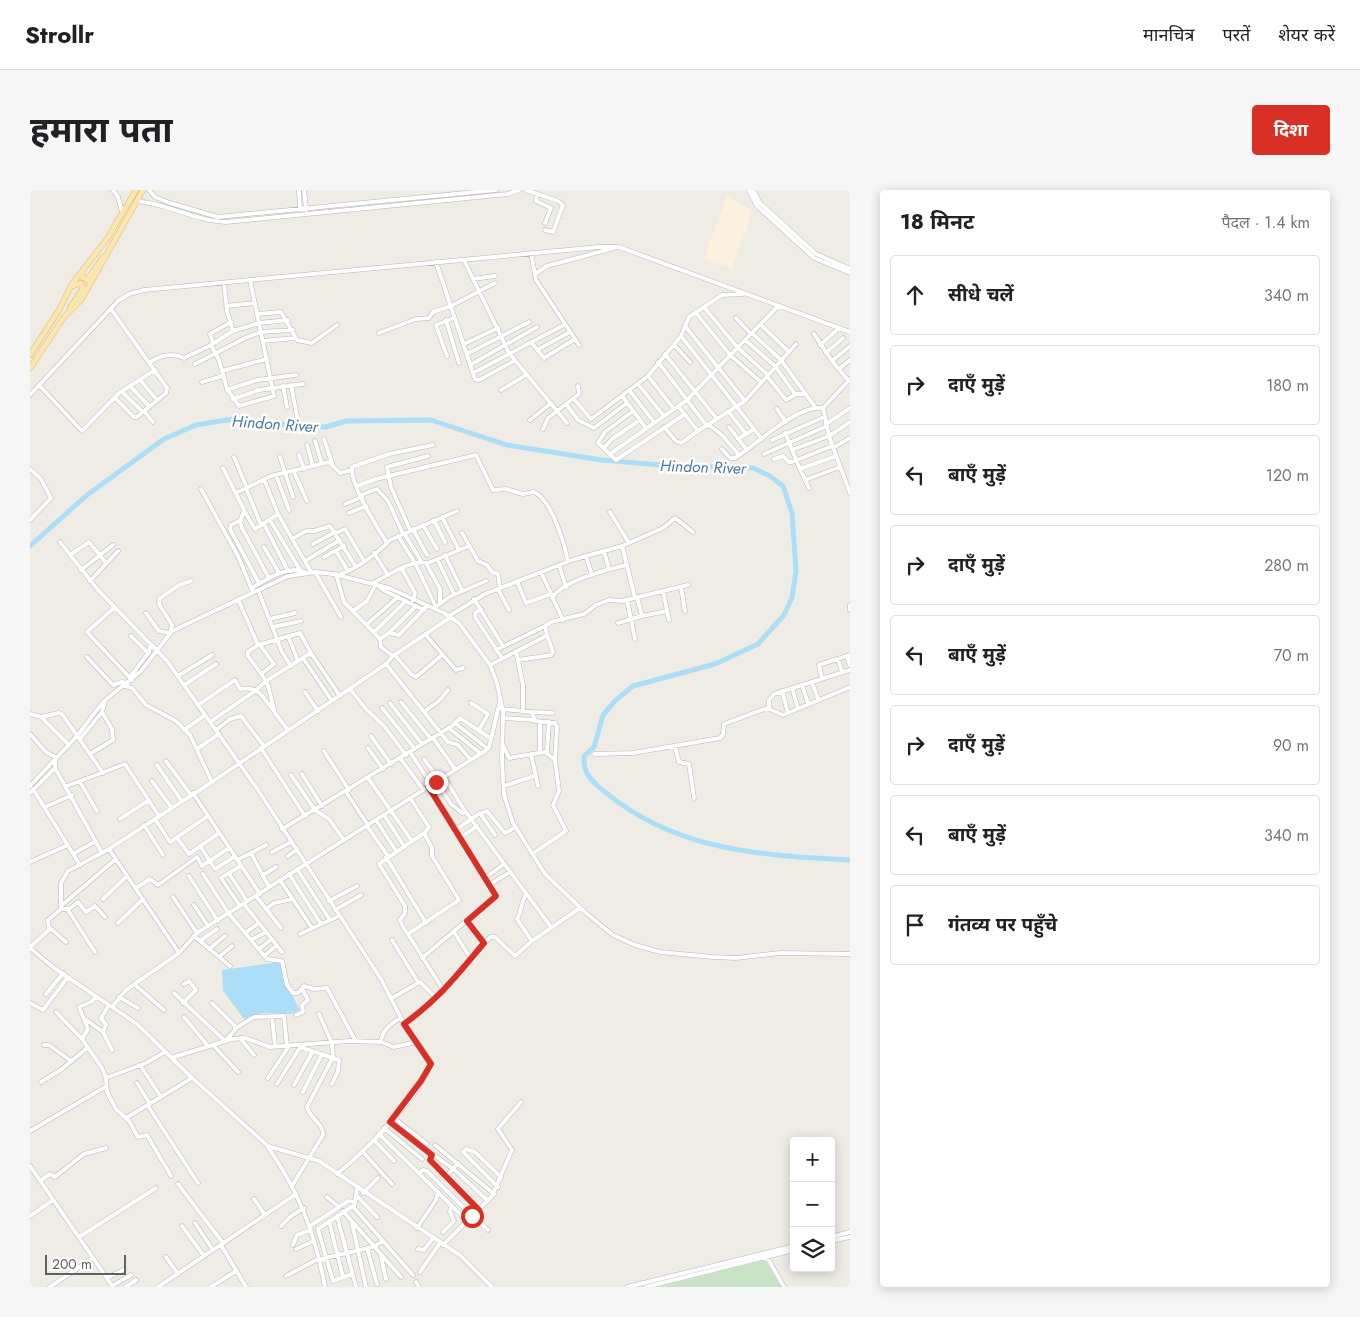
<!DOCTYPE html>
<html lang="hi">
<meta charset="utf-8">
<style>
body{margin:0;font-family:Jost,"Noto Sans Devanagari",sans-serif;background:#f6f6f6;color:#202124}
.controls{position:absolute;right:15px;bottom:15px;display:grid;overflow:hidden;border-radius:5px;box-shadow:0 2px 12px #0003}
.controls button{width:45px;height:45px;display:grid;place-items:center;padding:0;border:0;border-bottom:1px solid #e0e0e0;background:#fff;color:#202124;font:25px sans-serif}
.scale{position:absolute;left:15px;bottom:12px;width:81px;box-sizing:border-box;padding-left:5px;border:2px solid #5e6265;border-top:0;font-size:14px;line-height:18px;white-space:nowrap;color:#5e6265;-webkit-text-stroke:4px #fff;paint-order:stroke}
.stop{position:absolute;width:15px;height:15px;margin:-11px;border:4px solid #d93025;border-radius:50%;background:#fff}
.stop.end{background:#d93025;border-color:#fff;box-shadow:0 1px 5px #0008}
.list{margin:0;padding:0;list-style:none}
h2{display:flex;justify-content:space-between;align-items:center;height:65px;margin:0;padding:0 20px;font-size:21px}
h2 small{font-size:16px;font-weight:400;color:#757577}
.list li{display:grid;grid-template-columns:32px 1fr auto;gap:15px;align-items:center;box-sizing:border-box;height:80px;margin:0 10px 10px;padding:0 10px;border:1px solid #e0e0e0;border-radius:5px}
.list b{display:block;font-size:19px;white-space:nowrap}
.list em{font-size:16px;font-style:normal;color:#757577}
.icon{flex:none;width:28px;height:28px;fill:none;stroke:currentColor;stroke-width:2;stroke-linecap:round;stroke-linejoin:round}
.map{position:relative;flex:none;width:820px;height:1097px;overflow:hidden;border-radius:5px}
header{display:flex;align-items:center;gap:30px;box-sizing:border-box;height:70px;padding:0 25px;background:#fff;border-bottom:1px solid #e0e0e0}
header strong{font-size:24px}
nav{display:flex;gap:28px;margin-inline-start:auto;font-size:18px}
.intro{display:flex;align-items:center;justify-content:space-between;box-sizing:border-box;height:120px;padding:0 30px}
h1{margin:0;font-size:35px}
.button{padding:12px 22px;border-radius:5px;background:#d93025;color:#fff;font-size:18px;font-weight:700}
main{display:flex;gap:30px;padding:0 30px}
aside{flex:1;background:#fff;border-radius:5px;box-shadow:0 2px 12px #0003}
.map>svg:first-child{display:block}
.commercial{fill:#fbf2de}
.green{fill:#c7e4c5}
.water{fill:#acdef8}
.lines{fill:none;stroke-linecap:round;stroke-linejoin:round}
.river{stroke:#acdef8;stroke-width:5}
.minor-casing{stroke:#b3b6ba;stroke-width:5}
.major-casing{stroke:#e7b767;stroke-width:6}
.minor{stroke:#fff;stroke-width:4}
.major{stroke:#f9e6b1;stroke-width:5}
.route{stroke:#d93025;stroke-width:6}
.labels{text-anchor:middle;dominant-baseline:central;stroke-width:5;stroke-linejoin:round;paint-order:stroke}
.water-label{font-size:16px;font-style:italic;fill:#477ba2;stroke:#fff}
</style>
<header>
<strong>Strollr</strong>
<nav><a>मानचित्र</a><a>परतें</a><a>शेयर करें</a></nav>
</header>
<div class="intro"><h1>हमारा पता</h1><a class="button">दिशा</a></div>
<main>
<div class="map">
<svg width="820" height="1097" viewBox="0 0 820 1097">
<rect width="100%" height="100%" fill="#efece6"/>
<path class="commercial" d="M697 6 722 21 702 79 674 69Z"/>
<path class="green" d="M735 1070 752 1097H628Z"/>
<path class="water" d="M249 772 262 805 270 820 261 824 233 823 214 829 193 801 192 780Z"/>
<g class="lines">
<path class="river" d="M0 356 57 305 134 249 166 235 203 229 243 234 296 237 316 231 401 230 477 255 572 270 642 276 723 278 740 286 753 296 762 323 766 381 762 408 754 425 728 454 685 474 603 496 586 510 573 525 564 557 554 566C554 570 554 577 556 581 561 593 578 604 588 612 659 663 737 665 820 670"/>
<defs>
<path id="minor" d="M83 0 88 7 92 22
M119 0 125 7 140 13 188 27 466 0
M269 0 270 20
M274 0 276 20
M496 0 528 11 533 15 523 42 515 40
M719 0 727 16 784 68 820 83
M723 0 730 13 786 64 820 79
M507 4 506 11 521 18 515 33
M107 11C138 14 166 31 196 32L478 4 489 0
M501 63 506 90 549 155
M434 70 479 163 537 233
M406 72 445 189 449 190 484 171
M505 84 517 76 584 58
M443 89 465 86
M196 116 225 113
M674 117 707 157 738 185
M81 119 137 198 136 203 114 221 123 232
M666 123 700 165 731 192
M227 124 251 122 267 150 282 153 307 135
M706 128 721 144
M416 130 429 173
M731 135 759 162
M655 136 715 211
M203 141 229 133 258 130
M349 143 386 129 399 128 403 122 421 116 465 93
M722 143 751 170 785 217
M784 144 802 171 818 190
M651 146 732 249
M715 150 745 176 765 204H775
M233 151 266 148
M501 152 514 168 545 149
M183 154 180 144 201 132
M434 154 468 138
M181 155 203 141 197 121 194 93
M644 155 660 172
M790 155 809 138
M507 160 540 142
M796 163 813 148
M437 164 499 132
M635 164 687 229
M417 166 406 135 424 128
M802 171 820 156
M120 172C131 165 142 162 154 168L181 155 189 170 197 199 209 216 244 206 220 90
M628 172 677 236
M165 174 215 148 231 142 263 140
M440 175 507 137
M809 179 820 170
M192 181 237 169
M443 183 534 135
M737 186 756 210 767 204
M110 190 127 210
M172 192 193 186
M608 194 634 226
M9 195 52 241 89 203 125 180
M261 195 267 226
M253 196 257 217
M101 197 119 216
M197 200 227 190 266 185
M471 200 496 185
M599 200 624 232
M0 205 88 111 99 104 114 100 569 57H589L820 142
M592 206 616 238
M85 208 104 227H107L113 222 92 202
M203 209 229 200 273 194
M544 209 561 229 618 186
M536 214 548 230 564 238 597 213
M648 216 668 241 715 211 766 154
M793 218 799 246 820 303
M644 219 618 186 651 146 659 127 692 105 713 104
M747 219 756 232
M603 221 575 242 568 253 586 270 655 224
M698 221 716 244
M500 230 521 213
M796 234 820 218
M679 235 692 245 709 265
M634 237 646 251 651 253 668 241
M699 237 717 260
M513 239 518 228 549 204 548 196
M755 243 770 279 806 266
M294 249 302 273
M708 249 724 239
M742 250 794 227
M285 251 292 274
M277 255 283 276
M574 258 582 249 610 230
M803 258 820 248
M692 259 700 268H705C728 254 766 215 793 218L820 189
M762 260 799 246 820 232
M580 264 657 210 748 116
M734 264 797 236
M269 265 274 279
M204 267 217 298
M250 267 263 307
M744 269 753 266 759 272H762L802 256
M193 278 214 320 210 332 212 338 239 388
M0 279 11 289 21 308 0 330
M770 279 779 298
M264 282 277 311
M246 285 259 320
M234 289 248 324 281 382
M775 290 810 277
M327 296 346 289 446 265 463 300 476 299 493 304 504 302C522 310 534 353 538 371
M216 298 231 335
M171 299 208 366 223 402
M206 303 241 286 299 272 310 283 322 280
M331 305 347 299 358 311 373 344
M315 314 332 307
M215 322 225 339 248 324
M580 322 599 353
M319 323 336 316
M412 327 429 360
M211 330 201 335 200 339 229 393
M240 330 270 380
M404 330 415 352
M234 334 258 381
M393 335 407 359
M383 339 397 365
M380 340 361 297 357 277 398 266
M306 343 315 339 334 371
M374 343 391 371
M432 343 448 371 457 375 462 382 468 384 470 398
M368 346 385 373 406 417
M262 349 276 341H284L300 336 326 377
M30 352 68 400 137 471 228 600 351 789 374 834 401 872C393 904 333 963 307 984
M357 353C347 337 320 295 322 277L359 264 403 255
M283 354 305 342
M592 356 605 408
M234 357 249 383
M306 361 318 381
M574 361 579 379
M344 363 358 385
M40 365 59 352 76 373
M415 365 432 400
M556 366 562 385
M294 367 314 356
M407 369 424 404
M275 371 310 350
M396 373 410 399V412
M529 375 536 397
M372 379 385 403 383 410
M51 380 83 355
M285 382 311 427
M511 382 533 430
M306 384 314 412 350 449
M311 384C328 378 348 363 360 350L427 321
M60 391 88 361
M487 391 496 413 521 404
M343 393C359 385 380 369 398 373L439 356
M651 397 655 421
M222 398C237 389 257 375 275 382
M468 399 479 420
M228 400 252 462 261 476
M633 401 639 430
M607 407 612 426 637 421
M522 408C532 391 578 379 597 375
M208 409 228 455 218 462V466L237 492 245 523 258 540
M444 409 473 456
M597 410 605 449
M820 415V420
M85 417 57 442 102 490
M406 417 419 407 456 391
M451 419 445 423V427L472 468
M323 421 337 411 346 394 353 400 394 420
M116 423 129 441 140 443 142 435 129 414V409L149 395 161 391
M419 426 455 404 542 370 592 356 633 338 645 328 663 342
M240 429 265 423
M588 433 612 426
M336 435 368 407
M243 437 271 431
M344 442 376 411
M359 443 386 416
M395 444 426 480 433 478
M101 446 118 463
M258 446 268 471
M228 455 270 443 282 465
M230 455 244 474 231 484
M466 460 515 436
M486 461 493 495V521
M365 465 381 484 386 487 412 465
M363 466 421 427
M817 466 820 475
M57 467 83 495 92 492 98 493
M273 468 302 511
M808 469 812 482
M488 470 521 465 523 462 517 445
M356 474 418 552 428 555 441 570
M460 475 514 447 517 445 515 436 521 432 554 424 566 415 579 410 592 411 658 395
M148 486 182 465
M100 487 119 462 121 454
M792 488 789 475 820 465
M782 492 788 509
M154 495 186 474
M772 495 778 513
M95 496 102 498 116 515 146 531 160 545 182 592
M762 498 768 518
M320 499 336 519 354 536 376 565
M752 501 758 523
M275 502 288 521
M371 512 401 549
M360 513 392 554
M441 513 458 524 449 540
M168 515 205 490 210 499C230 496 232 507 244 521
M352 518 385 559
M739 518V510L744 504 820 480
M472 519 502 522 505 531 525 533 527 537 525 570
M394 522 410 510 418 500
M502 522 523 523
M0 524 11 527 29 523 32 524 73 583
M11 527 39 555
M473 528 503 530
M180 532 225 501 236 491 279 464 283 466 310 506
M425 533 458 559
M419 538 451 564
M154 540 175 525
M186 540 200 529 211 526 234 556
M0 544 16 562 27 568
M341 546 361 574
M403 548 425 579
M50 549 72 522 75 511
M473 555 479 568 515 562 525 570 529 601 523 615 536 641 502 664
M645 556 649 572 659 574 664 608
M231 558 275 626
M338 558 353 579
M167 559 189 544
M294 561 319 600
M380 562 401 594
M510 562V532
M517 562 519 532
M60 564 83 550 82 539 72 522
M501 564 508 596
M564 564 603 563 690 548 693 545 694 534 737 518 753 525 820 497
M370 568 393 599
M394 569 409 589
M136 571 161 605
M127 575 151 610
M25 578 72 663
M272 584 292 616
M261 585 285 620 299 629 314 650
M414 587 433 618 521 737
M338 588 382 651
M122 591 141 617
M406 591 421 614 432 623 436 622
M50 592 67 621
M0 596 47 546 73 512 111 481 142 441 258 386 286 382 303 384 359 398 414 423 429 433 460 475 467 493 473 522 472 570 474 605 483 633 515 684 556 723 583 745 605 755 630 762 683 767 706 768 750 763 820 764
M37 596 95 574 129 626
M398 596 427 640
M474 596 504 586
M3 599 50 675
M316 602 338 635
M0 603 25 578V570
M163 603 230 704
M380 608 399 637 394 643 349 674 375 716V723L370 730 372 735 414 801
M15 617 42 605
M450 623 465 645
M354 625 374 656
M90 629 119 610
M125 629 140 652 178 626
M346 630 366 661
M114 635 133 665
M337 636 358 666
M252 639 422 536 430 528 460 548
M147 648 159 664 189 643
M430 648 447 636
M170 656 185 679 204 667
M79 659 149 763
M242 662 261 652
M221 663 239 697
M43 664 66 651
M258 666 266 660
M167 667 172 676 199 658
M356 667 396 733
M207 670 236 655
M0 672 38 655
M210 676 191 688 210 716
M267 679 300 730
M199 683 217 711
M173 684 199 724 237 769 252 771 257 795 263 803H268L274 796 284 799 297 798 325 850
M259 684 291 734
M233 685 246 677
M159 686 188 731
M455 688 474 674
M250 690 282 738
M459 695 480 682
M106 698 120 689 128 695 167 667
M496 704C491 713 492 720 487 729L502 751
M226 706 251 738
M143 707 167 743
M73 709 97 686
M299 711 327 696
M214 714 252 762
M32 715 86 669
M164 715 178 736
M31 719H39L48 712 56 722 65 716 75 727
M236 719 244 713 263 709
M38 720 65 762
M305 720 331 705
M437 731 454 753
M88 733 113 709
M20 738 36 752
M424 742 441 769
M215 743 229 733
M270 744 309 726
M378 744 429 710 402 666V658L394 643
M164 746 200 776
M221 750 236 742
M362 750 388 792
M170 751 187 739
M0 757 19 740 18 730 31 719V693L38 681 79 659 182 592 356 474 363 466 351 457 350 449 359 443 369 445 397 416
M0 758 24 778 107 834 159 885 238 956 289 971 431 1066 462 1097
M179 759 195 746
M229 759 242 749
M234 766 247 755
M189 767 202 756
M392 768 466 706 428 644 427 639 447 625 457 621 475 643 486 637
M104 794 134 820
M144 803 194 850
M16 804 33 783
M89 807 108 818
M362 808 390 792 406 808
M0 813 13 820 38 787
M153 813 166 800 159 791 154 794
M182 813 205 836V840L197 849
M79 815 71 828 76 835 73 842 82 860
M82 817 96 800 149 763 167 743 455 561 459 557 470 511
M26 822 52 849 72 878 76 888 77 902 86 919 99 931 108 947 117 945 141 986
M266 825 273 822 272 815 278 810 272 799
M242 826 245 856
M154 827 178 856
M55 829 73 842
M374 834C410 808 431 780 460 747H465L485 766 502 751 550 718
M206 838 224 827 254 826 257 856
M210 848 224 865
M52 849 58 839 49 817 61 812 66 807
M351 852C352 841 361 833 371 828
M14 855H19L41 871
M183 855 208 882
M141 868 202 849 215 848 240 857 319 851 351 852 364 857 387 852
M110 875 131 907
M76 888 116 873 135 862
M238 888 259 856
M11 892 32 879 57 858
M107 893 120 914
M247 894 269 859 273 858 309 870 308 881 302 894
M264 895 283 861
M273 902 292 864
M118 916 168 993
M96 928 162 888
M364 928 397 954
M360 932 427 982 458 1011
M354 938 392 969
M0 941 75 897
M349 944 437 1031
M344 950 364 971
M405 955 464 1004
M238 957C269 1002 285 1043 295 1097
M333 962 362 994
M402 965 400 970 449 1020
M0 976 83 1097
M389 983 393 980 397 981 442 1026
M416 987 428 973
M10 991 20 984 25 987 54 964 76 958
M148 994 193 1053
M262 996 293 945C293 932 280 929 277 917L303 867 302 853 289 824
M468 997 433 962 436 959 445 962 471 987
M327 999 324 1018 383 1085
M333 1003 348 988
M326 1005 347 1027
M297 1007 309 1017
M224 1009 235 1025
M313 1021 371 1087
M0 1026 23 1010
M307 1026 326 1097
M443 1026 458 1040
M299 1031 313 1087
M165 1033 183 1060
M322 1033 336 1097
M152 1036 174 1066
M251 1036 261 1026 274 1018
M280 1036 318 1011 324 1012
M387 1038 406 1010 408 1002
M413 1042 424 1031 420 1022 421 1015
M49 1047 126 998
M801 1047 820 1042
M801 1051 820 1047
M191 1055 216 1097
M263 1055 267 1045 281 1040
M413 1055 462 1006 482 960 468 939 491 912
M337 1058 347 1094
M266 1059 284 1051
M388 1059 394 1060 403 1048
M351 1066 356 1089
M136 1067 148 1084
M737 1067 754 1097
M390 1082 410 1053
M322 1084 303 1091 288 1039 323 1016
M256 1086 286 1070 343 1057 353 1051
M77 1088 95 1079
M386 1092 389 1097
M82 1096 101 1085
M20 1097 63 1068
M96 1097 106 1090
M128 1097 266 1004
M181 1097 206 1081
M597 1097 764 1056
M616 1097 764 1060"/>
<path id="major" d="M53 81 51 86 57 90 73 67
M40 118 53 98 51 93 43 96
M0 165 29 120 42 94 77 49 106 0
M0 178 34 127 51 110 113 0"/>
</defs>
<use href="#minor" class="minor-casing"/>
<use href="#major" class="major-casing"/>
<use href="#minor" class="minor"/>
<use href="#major" class="major"/>
</g>
<g class="lines">
<path class="route" d="M406 592 398 596 466 706 437 731 454 753C426 786 410 808 374 834L401 874 391 891 360 932 402 965 400 970 449 1020 442 1026"/>
</g>
<g class="labels">
<g class="water-label">
<text transform="translate(245 234) rotate(4)">Hindon River</text>
<text transform="translate(673 277) rotate(2)">Hindon River</text>
</g>
</g>
</svg>
<div class="controls">
<button>+</button>
<button>−</button>
<button><svg class="icon" aria-label="layers" viewBox="0 0 24 24"><path d="M12 4l9 5-9 5-9-5zM3 14l9 5 9-5"/></svg></button>
</div>
<div class="scale">200 m</div>
<div class="stop" style="left:442px;top:1026px"></div>
<div class="stop end" style="left:406px;top:592px"></div>
</div>
<aside>
<h2>18 मिनट<small>पैदल · 1.4 km</small></h2>
<ul class="list">
<li><svg class="icon" aria-label="ahead" viewBox="0 0 24 24"><path d="M12 20V5M6 11l6-6 6 6"/></svg><div><b>सीधे चलें</b></div><em>340 m</em></li>
<li><svg class="icon" aria-label="right" viewBox="0 0 24 24"><path d="M7 20v-9h11M14 6l5 5-5 5"/></svg><div><b>दाएँ मुड़ें</b></div><em>180 m</em></li>
<li><svg class="icon" aria-label="left" viewBox="0 0 24 24"><path d="M17 20v-9H6M10 6l-5 5 5 5"/></svg><div><b>बाएँ मुड़ें</b></div><em>120 m</em></li>
<li><svg class="icon" aria-label="right" viewBox="0 0 24 24"><path d="M7 20v-9h11M14 6l5 5-5 5"/></svg><div><b>दाएँ मुड़ें</b></div><em>280 m</em></li>
<li><svg class="icon" aria-label="left" viewBox="0 0 24 24"><path d="M17 20v-9H6M10 6l-5 5 5 5"/></svg><div><b>बाएँ मुड़ें</b></div><em>70 m</em></li>
<li><svg class="icon" aria-label="right" viewBox="0 0 24 24"><path d="M7 20v-9h11M14 6l5 5-5 5"/></svg><div><b>दाएँ मुड़ें</b></div><em>90 m</em></li>
<li><svg class="icon" aria-label="left" viewBox="0 0 24 24"><path d="M17 20v-9H6M10 6l-5 5 5 5"/></svg><div><b>बाएँ मुड़ें</b></div><em>340 m</em></li>
<li><svg class="icon" aria-label="arrive" viewBox="0 0 24 24"><path d="M6 21V4h12l-3 4 3 4H6"/></svg><div><b>गंतव्य पर पहुँचे</b></div></li>
</ul>
</aside>
</main>
